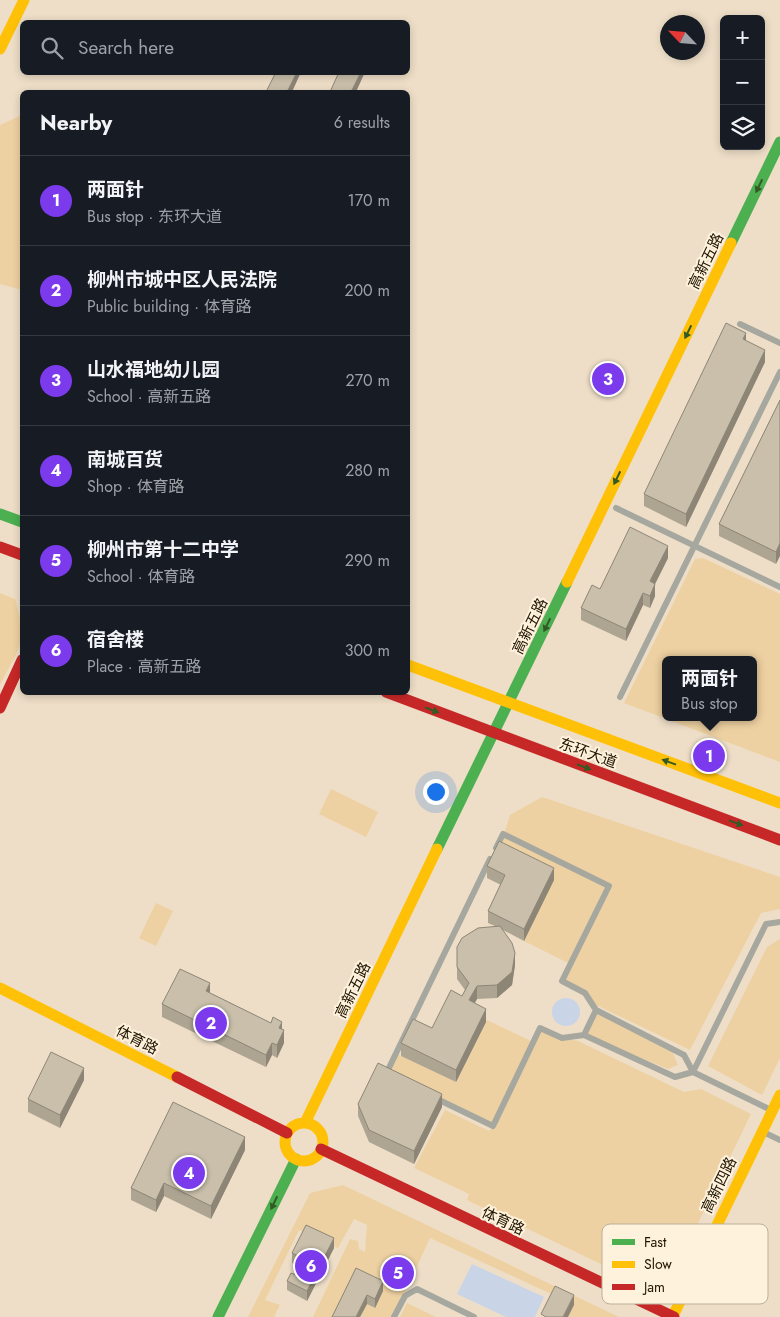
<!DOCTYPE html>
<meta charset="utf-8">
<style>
body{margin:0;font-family:Jost,"Noto Sans SC",sans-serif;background:#20242c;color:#f1f3f6}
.controls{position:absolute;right:15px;top:15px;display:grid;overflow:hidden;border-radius:8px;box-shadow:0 2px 8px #0003}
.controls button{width:45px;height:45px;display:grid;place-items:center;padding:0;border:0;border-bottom:1px solid #363941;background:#171b24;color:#f1f3f6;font:25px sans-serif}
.compass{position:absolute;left:660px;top:15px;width:45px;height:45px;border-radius:50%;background:#171b24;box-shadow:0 2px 8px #0003;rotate:296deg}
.you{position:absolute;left:435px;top:791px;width:18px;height:18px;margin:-12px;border:4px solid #fff;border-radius:50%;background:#1a73e8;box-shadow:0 0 0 8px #1a73e833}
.badge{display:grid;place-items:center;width:32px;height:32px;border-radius:50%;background:#7c3aed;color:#fff;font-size:16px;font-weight:700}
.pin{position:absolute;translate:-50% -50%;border:2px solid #fff;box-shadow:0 1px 5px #0006}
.popup{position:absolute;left:662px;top:656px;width:95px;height:65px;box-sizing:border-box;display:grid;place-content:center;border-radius:8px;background:#171b24;filter:drop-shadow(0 1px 4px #0005);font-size:16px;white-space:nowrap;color:#9ea1a6}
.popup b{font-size:19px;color:#f1f3f6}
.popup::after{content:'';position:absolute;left:50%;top:100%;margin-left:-10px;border:10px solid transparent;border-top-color:#171b24}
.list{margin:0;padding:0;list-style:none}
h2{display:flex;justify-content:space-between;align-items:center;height:65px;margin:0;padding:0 20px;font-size:21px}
h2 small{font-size:16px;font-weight:400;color:#9ea1a6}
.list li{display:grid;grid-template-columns:32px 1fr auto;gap:15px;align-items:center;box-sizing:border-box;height:90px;padding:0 20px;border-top:1px solid #363941}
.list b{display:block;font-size:19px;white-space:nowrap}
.list p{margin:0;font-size:16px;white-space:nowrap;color:#9ea1a6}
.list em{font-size:16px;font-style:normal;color:#9ea1a6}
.icon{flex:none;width:28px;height:28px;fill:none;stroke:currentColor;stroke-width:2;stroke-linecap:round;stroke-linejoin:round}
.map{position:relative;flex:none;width:780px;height:1317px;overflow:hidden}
.search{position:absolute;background:#171b24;box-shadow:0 2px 8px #0003;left:20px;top:20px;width:390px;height:55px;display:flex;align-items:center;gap:12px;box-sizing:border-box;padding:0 18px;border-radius:8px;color:#9ea1a6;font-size:19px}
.panel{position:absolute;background:#171b24;box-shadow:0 2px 8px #0003;left:20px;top:90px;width:390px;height:605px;border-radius:8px}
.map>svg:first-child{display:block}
.green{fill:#eed1a2;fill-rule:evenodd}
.water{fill:#c9d4e7}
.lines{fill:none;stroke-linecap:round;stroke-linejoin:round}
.lane{stroke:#a6a89f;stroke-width:6}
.fast{stroke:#4caf50;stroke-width:11}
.slow{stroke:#ffc107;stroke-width:11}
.jam{stroke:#c62828;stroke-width:11}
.wall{fill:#ada492}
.shaded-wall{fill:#8d8677}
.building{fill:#c9bfaa;stroke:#8d8677}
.oneway{fill:#335a25}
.labels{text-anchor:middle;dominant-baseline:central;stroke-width:4;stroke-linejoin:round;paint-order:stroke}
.street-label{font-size:15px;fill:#1f1401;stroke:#fff2dc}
.key{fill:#fff2dc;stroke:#bcaf9a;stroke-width:1}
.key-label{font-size:14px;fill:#1f1401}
</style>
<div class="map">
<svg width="780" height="1317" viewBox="0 0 780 1317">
<rect width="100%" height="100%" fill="#eedec7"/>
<path class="green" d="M22 115V290L0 284V125Z
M703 558 780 594V762L624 703 695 559ZM665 660H753V717H665Z
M0 593 15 599C28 643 20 646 0 685Z
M331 789 378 812 366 837 319 814Z
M542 797 780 877V909L761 913 690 1050 596 1005 585 993 562 981 570 964 524 941 498 853 510 815Z
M156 903 173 911 156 946 139 938Z
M780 939V1058L762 1095 708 1066 767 947Z
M596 1010 673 1053 678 1065 668 1069 584 1035Z
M487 1020 533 1042 540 1028 562 1038 578 1041 684 1092 701 1089 751 1114 670 1281 653 1289 467 1200 469 1194 414 1168 445 1110 489 1131 493 1126 385 1074 395 1053 456 1082Z
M343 1185 619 1317H568L573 1304 430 1238 394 1317H360L367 1304 374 1308 383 1291 337 1317H313L350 1239 358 1241 359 1249 365 1252 367 1225 354 1219 338 1248 299 1230 265 1300 280 1305 274 1317H248L310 1193Z
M407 1303 436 1317H400Z"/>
<path class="water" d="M552 1012a14 14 0 1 1 28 0a14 14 0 1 1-28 0Z
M472 1264 544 1297 535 1317H506L457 1294Z"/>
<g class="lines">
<path class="lane" d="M740 324 780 343
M616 508 780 587
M620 697 780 372
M496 848 503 834 609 886 562 981 585 993 596 1010
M386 1074 490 859
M435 1098 493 1126 540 1028 562 1038 584 1035
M771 1110 693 1072 684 1055 596 1010 584 1035 675 1077 693 1072 766 924 780 922
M763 1132 780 1140
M394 1317 405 1296 417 1289 474 1317"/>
<path class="fast" d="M731 243 780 142
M0 514 22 522
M437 849 567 582
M218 1317 296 1159"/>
<path class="slow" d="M0 49 24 0
M567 582 731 243
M408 665 780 803
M0 988 177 1077
M305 1123 437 849
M285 1142a19 19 0 1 1 38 0a19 19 0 1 1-38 0Z
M673 1316 780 1095"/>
<path class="jam" d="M0 547 22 555
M386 692 780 840
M0 708 22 660
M177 1077 287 1133
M321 1149 674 1317"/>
</g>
<path class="wall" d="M746 341 765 362 686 527 644 506V494Z
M780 400 776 564 719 536V524Z
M668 558 655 584V596L650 608 643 605 626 641 581 620V608L600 589Z
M487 866 554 880 524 941 503 930 515 965 512 985 497 998 477 999 475 1003 486 1022 456 1082 401 1056V1043L432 1028 462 996 465 990 457 979V947L495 926 488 923V911L501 885 487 878Z
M210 993 282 1029 284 1043 277 1058 272 1055 266 1067 162 1017V1004Z
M84 1080 60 1128 28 1112V1099Z
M358 1104 442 1107 414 1164 369 1142 358 1116Z
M245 1150 211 1219 164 1196 156 1212 131 1200V1188Z
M334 1248 307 1301 287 1290V1281L296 1275 300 1267 292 1263V1253Z
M356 1268 383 1291 375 1308 367 1304 360 1317H332Z"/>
<path class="shaded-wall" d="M297 72H301L292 92H287Z
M361 72H365L356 92H351Z
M746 333V346L743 339Z
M765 350V362L686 527V514Z
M780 543V556L776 564V552Z
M668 546V558L655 584V596L650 608V581Z
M643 593V605L626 641V629Z
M554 868V880L524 941V929Z
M515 953V965L512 985 497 998V985Z
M210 983V996L206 991Z
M477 986V999L469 1012V1000Z
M486 1009V1022L456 1082V1070Z
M282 1022V1034L284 1030V1043L277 1058V1045L279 1028Z
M272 1043V1055L266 1067V1055Z
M84 1068V1080L60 1128V1115Z
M442 1094V1107L414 1164V1151Z
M245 1137V1150L211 1219V1206Z
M164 1183V1196L156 1212V1200Z
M334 1238V1248L307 1301V1291Z
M383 1281V1291L375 1308V1299Z
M367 1295V1304L360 1317H356Z
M574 1295V1305L568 1317H563Z"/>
<path class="building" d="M276 72H297L287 92H266Z
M339 72H361L351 92H330Z
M726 323 746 333 743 339 765 350 686 514 644 494Z
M780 400V543L776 552 719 524Z
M630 527 668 546 650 581 655 584 650 596 643 593 626 629 581 608 592 585 600 589Z
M499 841 554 868 524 929 488 911 505 875 487 866Z
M500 926 512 943 515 953 512 972 497 985 477 986 469 1000 486 1009 456 1070 401 1043 413 1019 432 1028 451 990 462 996 469 983 457 967V947L462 938 478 928Z
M180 969 210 983 206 991 271 1023 273 1017 282 1022 279 1028 284 1030 277 1045 272 1043 266 1055 162 1004Z
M51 1052 84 1068 60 1115 28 1099Z
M378 1063 442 1094 414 1151 369 1130 358 1104Z
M173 1102 245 1137 211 1206 164 1183 156 1200 131 1188Z
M306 1225 334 1238 307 1291 287 1281 291 1273 296 1275 304 1259 292 1253Z
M356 1268 383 1281 375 1299 367 1295 356 1317H332Z
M555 1286 574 1295 563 1317H546L541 1314Z"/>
<defs><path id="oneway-solid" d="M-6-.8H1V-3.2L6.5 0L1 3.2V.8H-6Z" transform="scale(1.25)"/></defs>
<g class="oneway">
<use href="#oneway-solid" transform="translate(759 186) rotate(116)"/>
<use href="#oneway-solid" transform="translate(688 332) rotate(116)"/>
<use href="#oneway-solid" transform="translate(617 478) rotate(116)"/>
<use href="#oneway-solid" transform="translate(547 625) rotate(116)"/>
<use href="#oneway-solid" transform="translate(432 710) rotate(21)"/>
<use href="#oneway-solid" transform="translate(669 762) rotate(-160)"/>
<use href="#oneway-solid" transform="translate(584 767) rotate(20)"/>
<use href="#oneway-solid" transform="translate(736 823) rotate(20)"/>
<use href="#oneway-solid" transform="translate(274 1203) rotate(116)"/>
</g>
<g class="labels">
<g class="street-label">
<text transform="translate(706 261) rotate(-64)">高新五路</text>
<text transform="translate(530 626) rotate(-64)">高新五路</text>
<text transform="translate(588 753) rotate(20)">东环大道</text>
<text transform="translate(353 990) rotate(-64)">高新五路</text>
<text transform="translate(137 1040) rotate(27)">体育路</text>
<text transform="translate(719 1185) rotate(-64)">高新四路</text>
<text transform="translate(503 1221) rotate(25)">体育路</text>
</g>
</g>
<rect x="602" y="1224" width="166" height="80" rx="8" class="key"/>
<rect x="612" y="1239" width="23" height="6" fill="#4caf50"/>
<rect x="612" y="1261" width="23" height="7" fill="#ffc107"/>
<rect x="612" y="1284" width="23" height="6" fill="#c62828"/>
<g class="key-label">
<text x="644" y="1247">Fast</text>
<text x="644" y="1269">Slow</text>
<text x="644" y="1292">Jam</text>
</g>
</svg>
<div class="controls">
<button>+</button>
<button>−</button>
<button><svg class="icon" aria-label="layers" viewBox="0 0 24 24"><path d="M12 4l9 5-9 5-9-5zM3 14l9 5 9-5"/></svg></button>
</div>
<svg class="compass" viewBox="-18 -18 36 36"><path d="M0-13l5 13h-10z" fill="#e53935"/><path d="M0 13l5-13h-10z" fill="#9ea1a6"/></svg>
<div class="you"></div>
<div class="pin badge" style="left:709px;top:756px">1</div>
<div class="popup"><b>两面针</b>Bus stop</div>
<div class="pin badge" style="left:211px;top:1023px">2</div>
<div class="pin badge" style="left:608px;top:379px">3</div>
<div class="pin badge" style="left:189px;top:1173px">4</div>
<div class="pin badge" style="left:398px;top:1273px">5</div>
<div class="pin badge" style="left:311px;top:1266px">6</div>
<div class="search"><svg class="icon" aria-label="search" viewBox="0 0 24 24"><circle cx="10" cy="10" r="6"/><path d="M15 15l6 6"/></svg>Search here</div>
<section class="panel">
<h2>Nearby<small>6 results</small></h2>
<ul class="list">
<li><span class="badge">1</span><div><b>两面针</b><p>Bus stop · 东环大道</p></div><em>170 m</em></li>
<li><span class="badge">2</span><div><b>柳州市城中区人民法院</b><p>Public building · 体育路</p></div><em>200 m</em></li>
<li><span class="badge">3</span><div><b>山水福地幼儿园</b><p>School · 高新五路</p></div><em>270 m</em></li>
<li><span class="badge">4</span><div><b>南城百货</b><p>Shop · 体育路</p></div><em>280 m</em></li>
<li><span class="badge">5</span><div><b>柳州市第十二中学</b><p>School · 体育路</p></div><em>290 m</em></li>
<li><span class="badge">6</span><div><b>宿舍楼</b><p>Place · 高新五路</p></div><em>300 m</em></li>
</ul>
</section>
</div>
